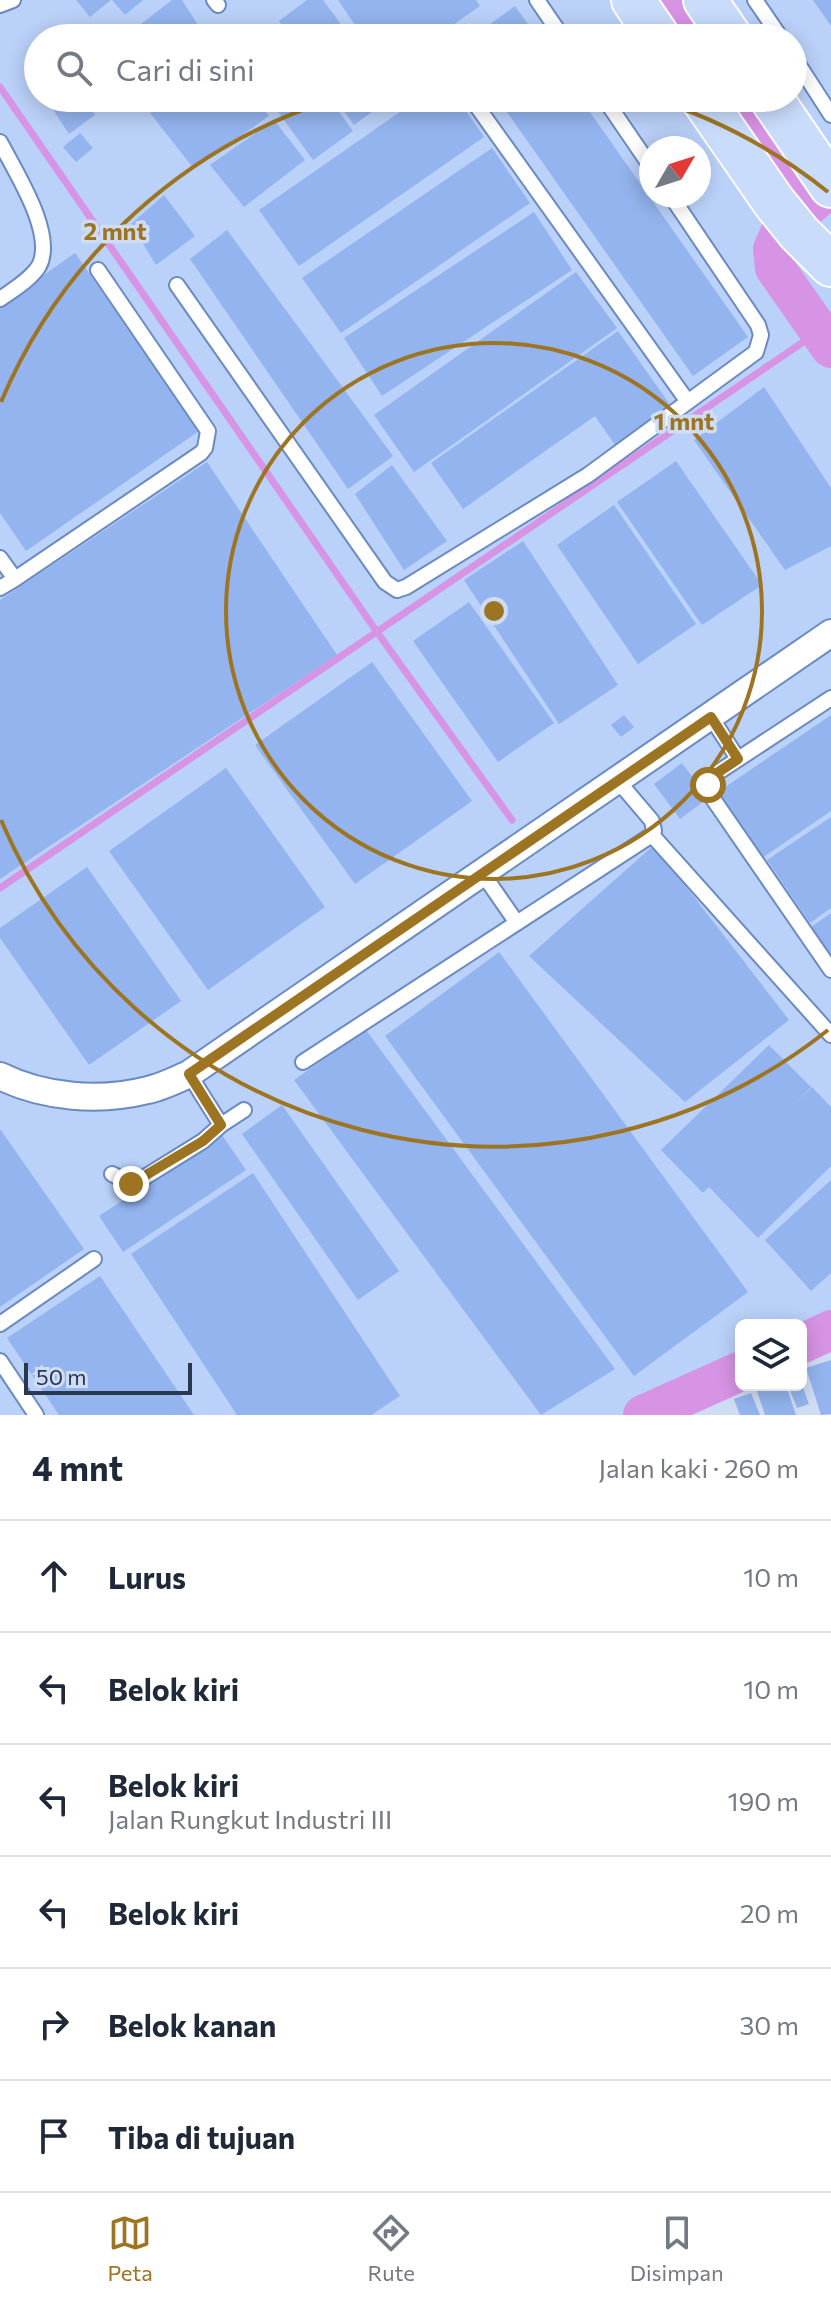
<!DOCTYPE html>
<html lang="id">
<meta charset="utf-8">
<style>
body{margin:0;font-family:Commissioner,sans-serif;background:#f2f2f3;color:#1f2937}
.controls{position:absolute;right:24px;bottom:24px;display:grid;overflow:hidden;border-radius:12px;box-shadow:0 4px 20px #0003}
.controls button{width:72px;height:72px;display:grid;place-items:center;padding:0;border:0;border-bottom:2px solid #e0e1e3;background:#fff;color:#1f2937;font:40px sans-serif}
.compass{position:absolute;left:639px;top:136px;width:72px;height:72px;border-radius:50%;background:#fff;box-shadow:0 4px 20px #0003;rotate:51deg}
.scale{position:absolute;left:24px;bottom:20px;width:168px;box-sizing:border-box;padding-left:8px;border:4px solid #29374f;border-top:0;font-size:22px;line-height:28px;white-space:nowrap;color:#29374f;-webkit-text-stroke:6px #cedcf4;paint-order:stroke}
.stop{position:absolute;width:24px;height:24px;margin:-18px;border:6px solid #9d7522;border-radius:50%;background:#fff}
.stop.end{background:#9d7522;border-color:#fff;box-shadow:0 2px 8px #0008}
.list{margin:0;padding:0;list-style:none}
h2{display:flex;justify-content:space-between;align-items:center;height:104px;margin:0;padding:0 32px;font-size:34px}
h2 small{font-size:26px;font-weight:400;color:#747a83}
.list li{display:grid;grid-template-columns:52px 1fr auto;gap:24px;align-items:center;box-sizing:border-box;height:112px;padding:0 32px;border-top:2px solid #e0e1e3}
.list b{display:block;font-size:30px;white-space:nowrap}
.list p{margin:0;font-size:26px;white-space:nowrap;color:#747a83}
.list em{font-size:26px;font-style:normal;color:#747a83}
.icon{flex:none;width:44px;height:44px;fill:none;stroke:currentColor;stroke-width:2;stroke-linecap:round;stroke-linejoin:round}
.map{position:relative;flex:none;width:831px;height:1415px;overflow:hidden}
.search{position:absolute;background:#fff;box-shadow:0 4px 20px #0003;left:24px;right:24px;top:24px;height:88px;display:flex;align-items:center;gap:20px;box-sizing:border-box;padding:0 28px;border-radius:44px;color:#747a83;font-size:30px}
.sheet{height:776px;background:#fff}
nav{display:flex;justify-content:space-around;align-items:center;box-sizing:border-box;height:112px;border-top:2px solid #e0e1e3;background:#fff;font-size:22px;color:#747a83}
nav a{display:grid;justify-items:center;gap:4px}
nav .on{color:#9d7522}
.map>svg:first-child{display:block}
.built{fill:#bad1f9;fill-rule:evenodd}
.lines{fill:none;stroke-linecap:round;stroke-linejoin:round}
.stream{stroke:#d793e4;stroke-width:7}
.river{stroke:#d793e4;stroke-width:40}
.building{fill:#93b4ee}
.lane-casing{stroke:#6a8ac1;stroke-width:18}
.street-casing{stroke:#6a8ac1;stroke-width:30}
.primary-casing{stroke:#fff;stroke-width:46}
.lane{stroke:#fff;stroke-width:14}
.street{stroke:#fff;stroke-width:26}
.primary{stroke:#c9dcfc;stroke-width:42}
.route{stroke:#9d7522;stroke-width:10}
.ring{fill:none;stroke:#9d7522;stroke-width:4}
.centre{fill:#9d7522;stroke:#cedcf4;stroke-width:4}
.ring-label{font-size:24px;text-anchor:middle;font-weight:bold;fill:#9d7522;stroke:#cedcf4;stroke-width:7;stroke-linejoin:round;paint-order:stroke}
</style>
<div class="map">
<svg width="831" height="1415" viewBox="0 0 831 1415">
<rect width="100%" height="100%" fill="#cedcf4"/>
<path class="built" d="M0 0H831V1326L801 1340V1325H741V1366L632 1415H0ZM38 38H793V98H38ZM651 148H699V196H651Z"/>
<g class="lines">
<path class="stream" d="M0 87 377 632 512 820
M0 888 818 332"/>
<path class="river" d="M672 0 698 38
M743 98 822 194 781 231 773 249 775 268 831 348
M801 1344 831 1330
M643 1415 741 1371"/>
</g>
<path class="building" d="M76 0H111L90 17Z
M112 0H143L125 15Z
M172 0H182L205 36 123 38Z
M307 0H323L351 38H291L279 21Z
M338 0H476L480 6 434 38H364Z
M813 0H831V26Z
M515 6 538 38H471Z
M72 98H83L95 115 69 134 54 111Z
M171 98H255L269 116 194 169 150 113Z
M268 98H329L353 131 313 160Z
M335 98H391L354 125Z
M420 98H457L484 137 299 266 259 210Z
M497 98H580L748 337 693 376Z
M274 120 305 160 244 207 210 165Z
M80 133 93 148 76 162 63 147Z
M492 148 530 203 341 333 302 278Z
M164 195 195 236 156 265 131 224Z
M534 212 572 270 382 396 344 338Z
M227 230 393 456 348 489 190 259Z
M75 253 199 431 26 551 0 513V306Z
M576 272 617 328 414 472 374 415Z
M618 331 673 409 617 448 595 416 463 509 431 463Z
M764 387 831 488V546L785 570 694 440Z
M676 461 762 585 702 625 617 502Z
M207 462 337 655 0 879V600Z
M392 465 447 541 404 570 355 494Z
M614 505 696 624 638 664 557 545Z
M523 541 618 685 559 724 464 580Z
M469 602 554 723 498 762 413 641Z
M372 662 472 801 355 884 255 745Z
M624 715 634 727 621 737 611 725Z
M831 715V811L759 860 715 794Z
M682 763 708 798 680 819 654 784Z
M226 768 325 907 208 990 109 851Z
M831 817V908L810 923 767 860Z
M654 845 789 1020 685 1102 529 956Z
M87 867 181 1001 89 1065 0 938V928Z
M831 913V956L811 927Z
M499 952 748 1292 634 1376 385 1036Z
M366 1030 615 1369 541 1415 294 1080Z
M769 1045 811 1087 795 1104 812 1087 831 1107V1166L758 1238 709 1187 703 1193 661 1150Z
M282 1105 399 1271 358 1300 242 1134Z
M0 1129 84 1249 0 1307Z
M222 1135 246 1170 123 1252 99 1216Z
M253 1173 400 1396 371 1415H237L131 1254Z
M831 1180V1273L811 1291 765 1240Z
M100 1276 194 1415H59L7 1338Z
M831 1360V1414L821 1415 806 1368Z
M774 1385H786L796 1415H765L757 1391Z
M788 1385H802L809 1404 797 1408Z
M751 1393 760 1415H740L734 1399Z"/>
<g class="lines">
<defs>
<path id="lane" d="M214 0 218 5
M537 0 563 38
M755 0 781 38
M0 5 13 0
M793 56 831 115
M471 98 688 402
M604 98 651 167
M0 142C15 171 56 234 39 266 31 279 13 290 0 299
M177 285 385 582 397 590 406 587 588 475 756 352 761 335 758 325 671 196
M0 558 15 579 0 588
M15 579 201 453 205 448 208 431 98 270
M831 698 714 775 708 785 709 793 831 970
M711 717 738 759
M652 835 831 1035
M483 874 517 923
M303 1062 652 835 654 831 652 821 618 781
M221 1125 244 1110
M112 1174 131 1184 137 1182 203 1141 221 1125 189 1074
M0 1324 94 1259
M0 1361 36 1415"/>
<path id="street" d="M0 1076C44 1098 100 1102 148 1090 162 1087 176 1080 189 1074L831 633"/>
<path id="primary" d="M633 0 659 38
M705 0 731 38
M702 98 774 202 799 233 831 265
M771 98 831 186"/>
</defs>
<use href="#lane" class="lane-casing"/>
<use href="#street" class="street-casing"/>
<use href="#primary" class="primary-casing"/>
<use href="#lane" class="lane"/>
<use href="#street" class="street"/>
<use href="#primary" class="primary"/>
</g>
<g class="lines">
<path class="route" d="M131 1184 203 1141 221 1125 189 1074 711 717 738 759 714 775 708 785"/>
</g>
<g class="ring">
<circle cx="494" cy="611" r="268"/>
<path d="M828 1030A536 536 0 0 1 1 820M1 402A536 536 0 0 1 337 98M651 98A536 536 0 0 1 828 192"/>
</g>
<circle cx="494" cy="611" r="12" class="centre"/>
<g class="ring-label">
<text x="115" y="240">2 mnt</text>
<text x="684" y="430">1 mnt</text>
</g>
</svg>
<div class="controls">
<button><svg class="icon" aria-label="layers" viewBox="0 0 24 24"><path d="M12 4l9 5-9 5-9-5zM3 14l9 5 9-5"/></svg></button>
</div>
<svg class="compass" viewBox="-18 -18 36 36"><path d="M0-13l5 13h-10z" fill="#e53935"/><path d="M0 13l5-13h-10z" fill="#747a83"/></svg>
<div class="scale">50 m</div>
<div class="stop" style="left:708px;top:785px"></div>
<div class="stop end" style="left:131px;top:1184px"></div>
<div class="search"><svg class="icon" aria-label="search" viewBox="0 0 24 24"><circle cx="10" cy="10" r="6"/><path d="M15 15l6 6"/></svg>Cari di sini</div>
</div>
<section class="sheet">
<h2>4 mnt<small>Jalan kaki · 260 m</small></h2>
<ul class="list">
<li><svg class="icon" aria-label="ahead" viewBox="0 0 24 24"><path d="M12 20V5M6 11l6-6 6 6"/></svg><div><b>Lurus</b></div><em>10 m</em></li>
<li><svg class="icon" aria-label="left" viewBox="0 0 24 24"><path d="M17 20v-9H6M10 6l-5 5 5 5"/></svg><div><b>Belok kiri</b></div><em>10 m</em></li>
<li><svg class="icon" aria-label="left" viewBox="0 0 24 24"><path d="M17 20v-9H6M10 6l-5 5 5 5"/></svg><div><b>Belok kiri</b><p>Jalan Rungkut Industri III</p></div><em>190 m</em></li>
<li><svg class="icon" aria-label="left" viewBox="0 0 24 24"><path d="M17 20v-9H6M10 6l-5 5 5 5"/></svg><div><b>Belok kiri</b></div><em>20 m</em></li>
<li><svg class="icon" aria-label="right" viewBox="0 0 24 24"><path d="M7 20v-9h11M14 6l5 5-5 5"/></svg><div><b>Belok kanan</b></div><em>30 m</em></li>
<li><svg class="icon" aria-label="arrive" viewBox="0 0 24 24"><path d="M6 21V4h12l-3 4 3 4H6"/></svg><div><b>Tiba di tujuan</b></div></li>
</ul>
</section>
<nav>
<a class="on"><svg class="icon" aria-label="map" viewBox="0 0 24 24"><path d="M3 6l6-2 6 2 6-2v14l-6 2-6-2-6 2zM9 4v14M15 6v14"/></svg>Peta</a>
<a><svg class="icon" aria-label="directions" viewBox="0 0 24 24"><path d="M12 3l9 9-9 9-9-9zM9 14v-3h6M13 9l2 2-2 2"/></svg>Rute</a>
<a><svg class="icon" aria-label="saved" viewBox="0 0 24 24"><path d="M7 4h10v16l-5-4-5 4z"/></svg>Disimpan</a>
</nav>
